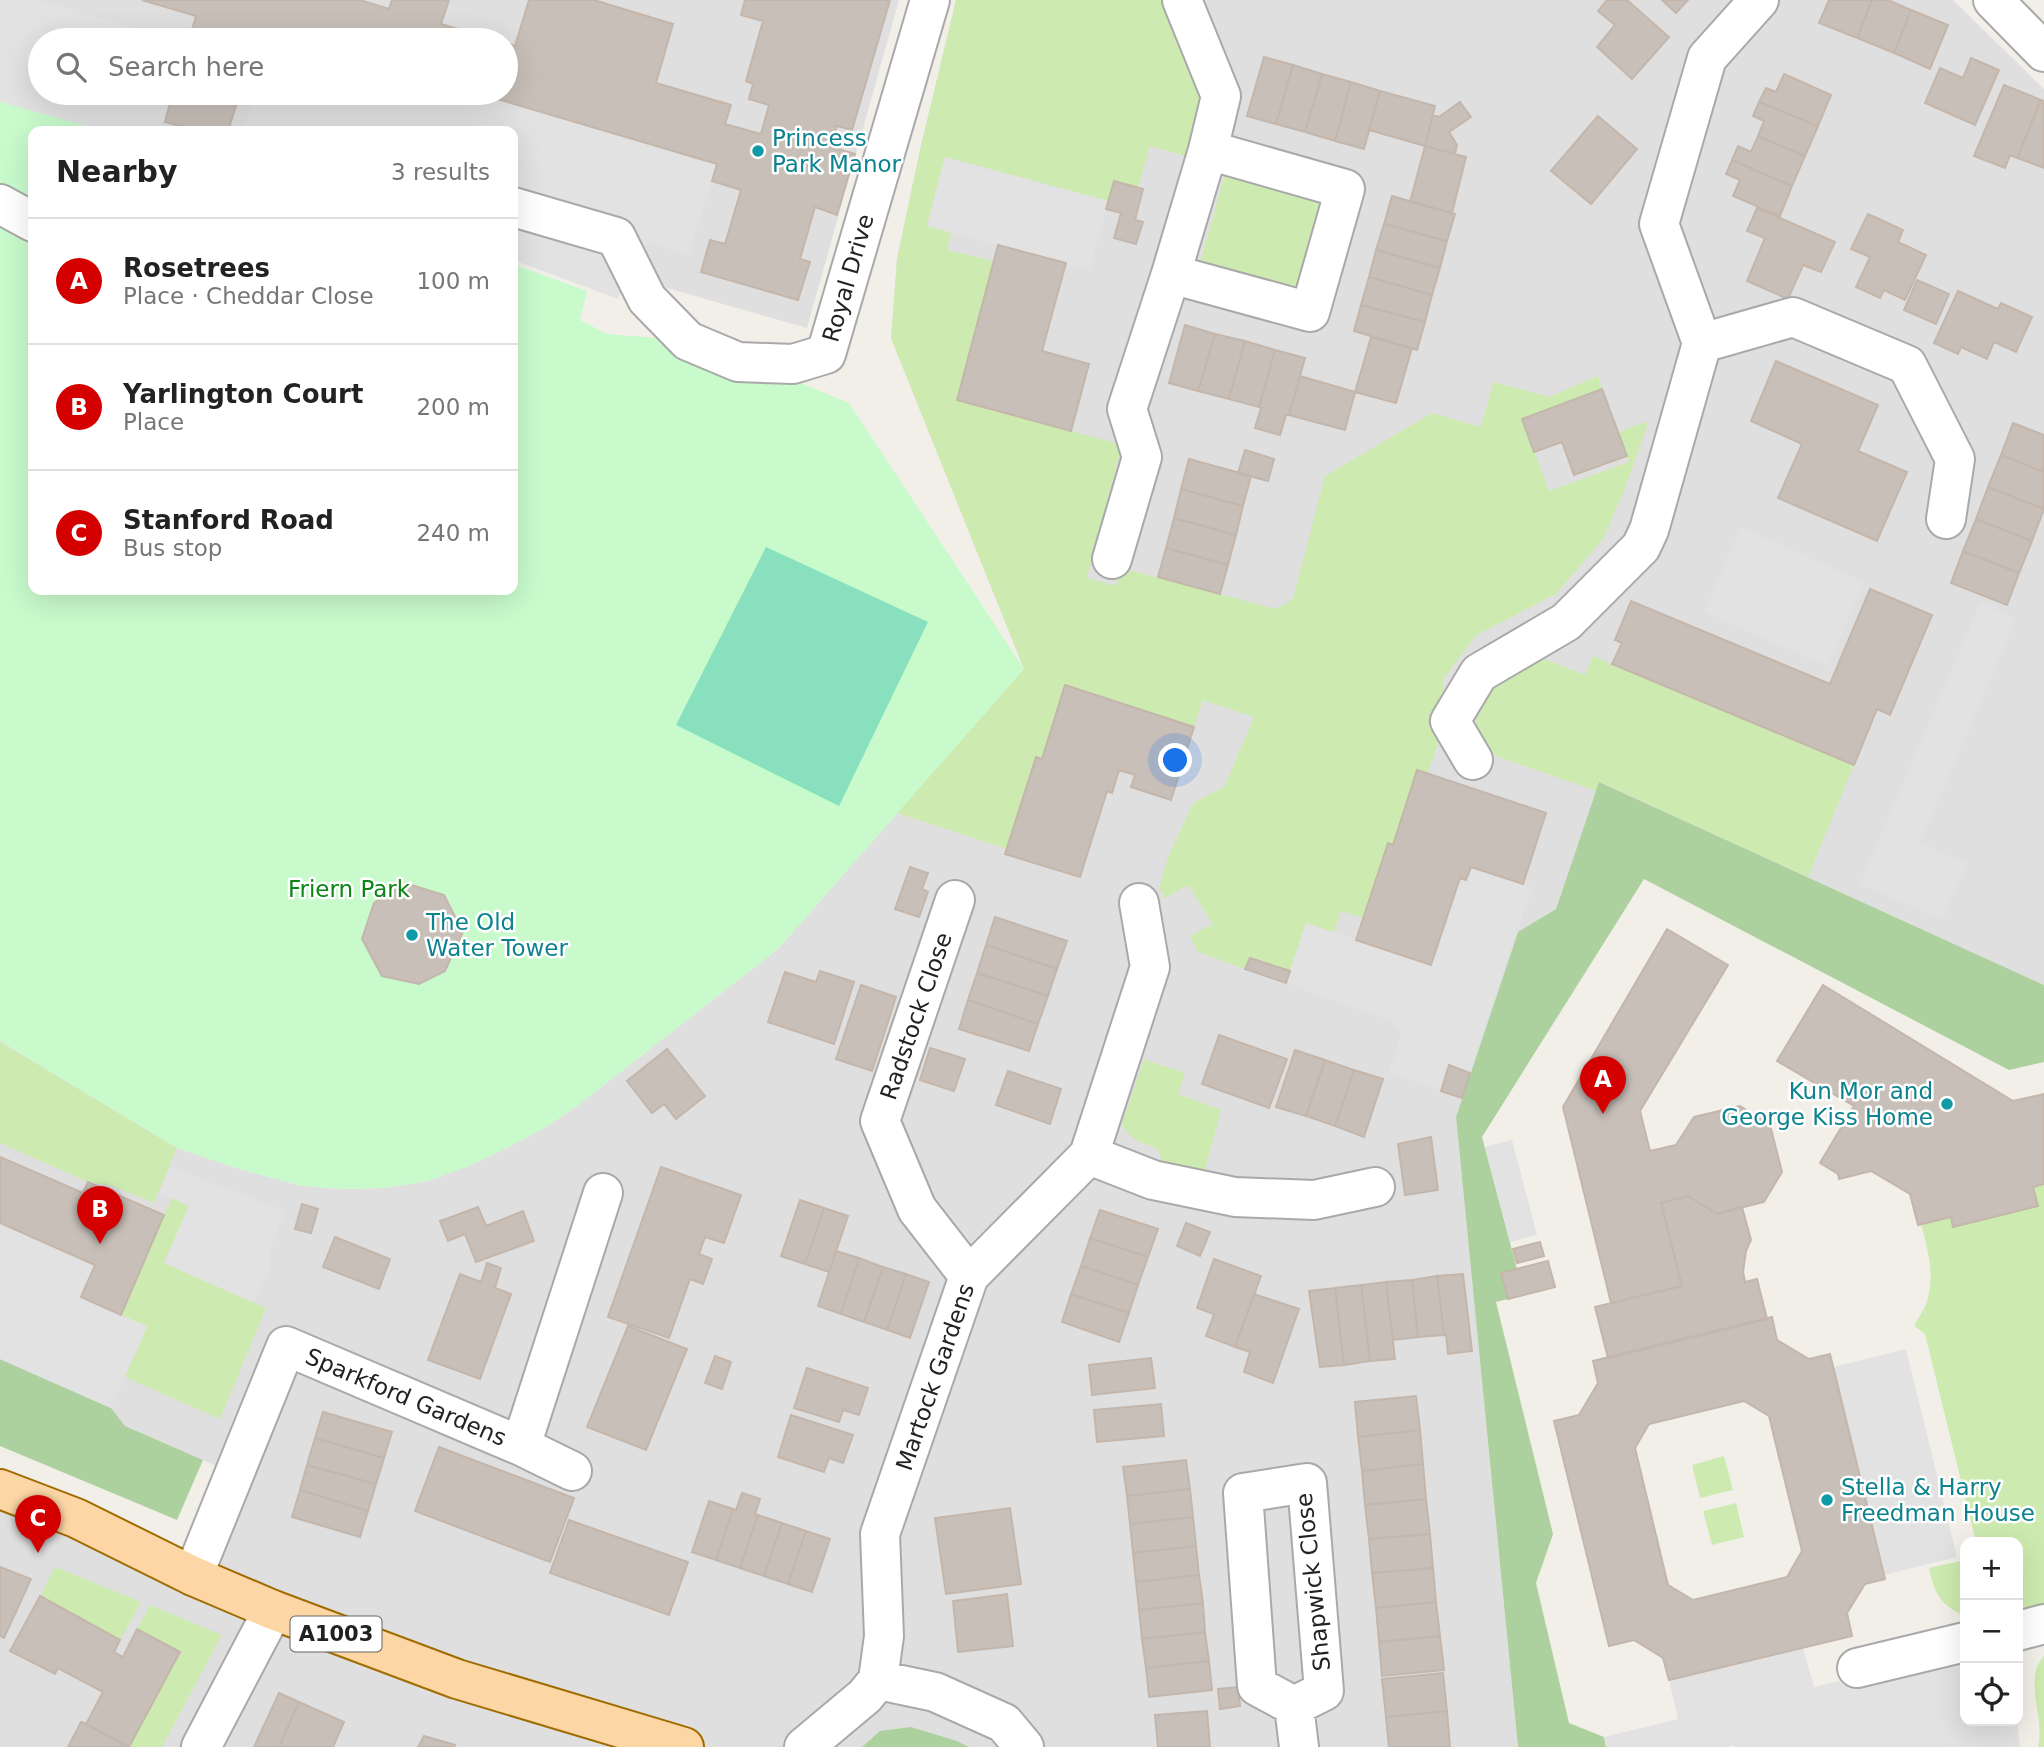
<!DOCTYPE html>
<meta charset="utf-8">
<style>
body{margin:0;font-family:"DejaVu Sans",sans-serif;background:#f6f6f6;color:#222}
.controls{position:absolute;right:21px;bottom:21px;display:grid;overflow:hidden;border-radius:14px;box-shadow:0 7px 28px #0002}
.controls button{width:63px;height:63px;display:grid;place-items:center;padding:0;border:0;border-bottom:2px solid #e0e0e0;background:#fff;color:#222;font:35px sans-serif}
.you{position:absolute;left:1176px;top:761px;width:24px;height:24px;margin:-18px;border:5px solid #fff;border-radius:50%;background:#1a73e8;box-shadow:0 0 0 10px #1a73e833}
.badge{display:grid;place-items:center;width:46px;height:46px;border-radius:50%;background:#d40000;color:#fff;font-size:23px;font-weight:700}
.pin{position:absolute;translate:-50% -58px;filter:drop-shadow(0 2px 4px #0008)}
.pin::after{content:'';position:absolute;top:37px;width:24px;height:21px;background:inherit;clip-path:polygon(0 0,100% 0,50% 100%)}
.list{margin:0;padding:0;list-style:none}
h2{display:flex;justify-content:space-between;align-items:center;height:91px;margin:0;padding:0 28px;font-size:30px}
h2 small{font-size:23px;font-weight:400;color:#767676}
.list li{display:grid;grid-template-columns:46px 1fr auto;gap:21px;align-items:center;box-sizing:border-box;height:126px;padding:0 28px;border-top:2px solid #e0e0e0}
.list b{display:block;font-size:26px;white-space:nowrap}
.list p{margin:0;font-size:23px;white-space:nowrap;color:#767676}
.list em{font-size:23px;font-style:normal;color:#767676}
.icon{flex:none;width:38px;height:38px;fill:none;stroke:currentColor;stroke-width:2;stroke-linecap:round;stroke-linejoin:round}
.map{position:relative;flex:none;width:2044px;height:1747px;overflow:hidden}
.search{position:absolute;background:#fff;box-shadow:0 7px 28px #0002;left:28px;top:28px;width:490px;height:77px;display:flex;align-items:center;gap:18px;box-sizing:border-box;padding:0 24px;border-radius:38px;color:#767676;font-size:26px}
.panel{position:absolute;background:#fff;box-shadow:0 7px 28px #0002;left:28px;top:126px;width:490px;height:469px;border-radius:14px}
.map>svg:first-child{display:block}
.residential{fill:#e0dfdf;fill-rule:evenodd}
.grass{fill:#cdebb0}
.forest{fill:#add19e}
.park{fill:#c8facc}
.pitch{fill:#88e0be}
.parking{fill:#e2e2e2}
.building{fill:#c7bfb8;stroke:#c4b6ab;stroke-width:2;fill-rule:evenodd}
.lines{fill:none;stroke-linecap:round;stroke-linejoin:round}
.minor-casing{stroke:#a9a9a9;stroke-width:42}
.major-casing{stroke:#a06b00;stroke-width:42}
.minor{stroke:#fff;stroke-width:38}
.major{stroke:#fcd6a4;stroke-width:38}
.culture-dot{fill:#0f9aa8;stroke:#fff;stroke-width:2.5}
.labels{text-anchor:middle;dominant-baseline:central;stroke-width:5;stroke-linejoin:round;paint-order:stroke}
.shield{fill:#fff;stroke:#646464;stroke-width:2}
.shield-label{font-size:21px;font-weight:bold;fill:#222}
.culture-label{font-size:23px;fill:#0d838f;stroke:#fff;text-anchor:start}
.street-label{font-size:23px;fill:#222;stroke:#fff}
.park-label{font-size:23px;fill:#0c8416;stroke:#fff}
</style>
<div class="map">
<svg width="2044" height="1747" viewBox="0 0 2044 1747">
<rect width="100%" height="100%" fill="#f2efe9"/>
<path class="residential" d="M0 0H899L807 328 513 244V131H120L0 97ZM40 40H506V93H40Z
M956 0H1953L2044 89V985L1599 782 1556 909 1518 932 1456 1117 1518 1747H0V1493L193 1576 235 1474 125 1426 111 1408 0 1359V1041L177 1148 236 1168 302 1186 341 1189 384 1188 428 1181 469 1166 507 1148 544 1128 577 1106 778 949 1024 669 891 338 897 259 920 150Z"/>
<path class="grass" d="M956 0H1173L1203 92 1185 156 1150 146 1138 188 1108 201 945 157 927 226 951 232 947 250 994 261 957 400 1122 445 1087 578 1116 586 1121 568 1276 609 1293 599 1325 476 1432 413 1481 427 1493 382 1549 397 1598 376 1602 389 1522 419 1549 491 1629 462 1618 432 1649 421 1624 491 1603 539 1556 594 1475 636 1443 680 1446 718 1428 773 1417 770 1393 845 1389 844 1363 918 1341 911 1334 933 1306 923 1290 971 1250 958 1245 969 1198 952 1190 936 1213 924 1188 885 1165 898 1159 888 1168 857 1193 803 1224 787 1254 717 1203 700 1194 727 1065 685 1042 759 1036 757 1007 849 897 813 1024 669 891 338 897 259 920 150Z
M1225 174 1322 202 1297 294 1199 267Z
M1593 656 1854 765 1808 877 1600 782 1596 791 1496 756 1482 745 1475 729 1479 702 1502 676 1542 658 1585 675Z
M0 1042 177 1148 154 1203 113 1186 88 1182 0 1143Z
M1144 1059 1185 1073 1178 1094 1221 1110 1205 1170 1176 1173V1170L1162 1160 1157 1148C1141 1142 1128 1140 1122 1123Z
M2044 1184V1608L2018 1615V1542H1976L1925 1334 1914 1326C1918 1318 1925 1309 1927 1301 1935 1275 1928 1250 1921 1224L1951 1217 1954 1227 2038 1206 2033 1187Z
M172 1198 189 1206 164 1263 266 1308 220 1419 125 1377 147 1327 121 1315Z
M1724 1456 1733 1490 1700 1498 1692 1465Z
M1736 1503 1744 1537 1712 1545 1703 1511Z
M1965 1560V1616C1941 1606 1934 1593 1929 1568Z
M55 1567 141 1602 120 1640 40 1596Z
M150 1605 222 1635 162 1747H129L180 1652 137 1629Z
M2044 1656V1747H2038C2044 1722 2030 1696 2036 1670 2037 1665 2041 1660 2044 1656Z"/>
<path class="forest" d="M1599 782 2044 985V1062L2009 1070 1644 879 1482 1137 1517 1269 1501 1273 1508 1299 1496 1302 1553 1534 1536 1583 1569 1723 1604 1737 1606 1747H1518L1456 1117 1518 932 1556 909Z
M0 1359 111 1408 125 1426 203 1460 177 1520 0 1446Z
M911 1727 957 1741 969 1747H862L880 1731Z"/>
<path class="park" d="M0 96 112 131H33V590H513V264L587 291 580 320 607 334 657 338 737 373 779 374 849 403 1024 669 778 949 577 1106 544 1128 507 1148 469 1166 428 1181 384 1188 341 1189 302 1186 236 1168 177 1148 0 1041Z"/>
<path class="pitch" d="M766 547 928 622 839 806 676 725Z"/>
<path class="parking" d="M0 0H38L177 40H40V93H171L158 131H105L0 102Z
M255 93H403L421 98 423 93H477L717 164 689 254 647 243 618 299 513 260V131H244Z
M945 157 1108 201 1090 270 927 226Z
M1741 527 1864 582 1828 666 1704 612Z
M1981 603 2016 619 1920 843 1967 864 1942 920 1860 884Z
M1471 867 1532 888 1470 1073 1449 1066 1441 1091 1389 1073 1401 1035 1390 1020 1286 983 1306 923 1431 965 1460 878 1466 880Z
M1512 1140 1537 1235 1510 1242 1485 1147Z
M170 1167 285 1211 270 1250 271 1266 254 1303 164 1263 189 1206 159 1192Z
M0 1223 95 1265 81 1298 147 1326 111 1408 0 1359Z
M1906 1349 1957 1557 1884 1575 1833 1367Z
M1803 1648 1814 1687 1965 1650V1721H2017L2020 1747H1734V1745L1727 1747H1606L1604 1737 1678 1719 1669 1680Z"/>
<path class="building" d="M142 0H360L389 9 392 0H449L441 24 496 40H287L258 32 255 40H189L196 16Z
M529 0H594L673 24 656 83 731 105 725 124 761 134 769 105 749 99 753 84 746 81 763 21 741 15 745 0H890L852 130 837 126 831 147 855 154 837 215 815 207 800 259 810 262 798 300 701 272 710 240 725 244 741 190 712 181 717 164 477 93H506V43L515 46Z
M1607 0H1627L1669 37 1632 79 1597 47 1615 25 1598 11Z
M1662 0H1688L1676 13Z
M1829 0H1872L1857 38 1819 23Z
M1872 0H1888L1911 10 1894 53 1857 38Z
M1911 10 1948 25 1930 69 1894 53Z
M1264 57 1293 65 1276 124 1247 116Z
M1971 58 1999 70 1975 125 1925 103 1940 68 1963 78Z
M1293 65 1322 74 1305 132 1276 124Z
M1322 74 1351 82 1335 141 1305 132Z
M1784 74 1831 95 1818 126 1759 102 1766 88 1776 92Z
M1351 82 1380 91 1364 149 1335 141Z
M2004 85 2041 100 2017 158 2010 155 2005 168 1974 156Z
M1380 91 1435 106 1425 146 1369 130Z
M173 93H240L228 131H198L165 122Z
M2041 100 2044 101V168L2017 158Z
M1460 102 1471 117 1449 132 1457 145 1455 154 1425 146 1433 115 1439 117Z
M1759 102 1818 126 1805 156 1758 136 1764 121 1753 116Z
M1598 116 1637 149 1591 204 1551 171Z
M1758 136 1805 156 1792 186 1732 160 1738 146 1751 152Z
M1425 146 1466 157 1452 213 1410 202Z
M1732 160 1792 186 1780 216 1733 196 1740 180 1726 174Z
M1114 181 1143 189 1135 220 1143 222 1136 244 1114 238 1121 213 1106 209Z
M1392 196 1455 214 1447 241 1384 224Z
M1757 208 1835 242 1821 272 1803 265 1788 299 1747 281 1765 238 1747 231Z
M1868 214 1903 230 1898 242 1926 255 1905 300 1884 290 1880 298 1856 287 1870 257 1851 249Z
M1384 224 1447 241 1440 268 1376 250Z
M998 245 1066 263 1042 351 1089 364 1071 431 957 400Z
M1376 250 1440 268 1432 295 1369 277Z
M1369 277 1432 295 1425 322 1361 305Z
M1917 280 1949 294 1936 324 1904 310Z
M1958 291 1998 309 2001 303 2032 317 2016 352 1994 342 1987 359 1961 347 1958 354 1934 343Z
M1361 305 1425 322 1417 350 1354 331Z
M1185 325 1215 334 1198 391 1169 383Z
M1215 334 1245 341 1229 399 1198 391Z
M1371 337 1412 348 1396 403 1355 392Z
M1245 341 1275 350 1259 407 1229 399Z
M1275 350 1305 358 1289 415H1286L1280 435 1255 428 1261 408 1259 407Z
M1776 361 1878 405 1858 451 1907 472 1877 541 1778 498 1802 444 1751 421Z
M1300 376 1355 392 1345 430 1289 415Z
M1602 389 1627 456 1574 475 1562 442 1534 452 1522 419Z
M2013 423 2044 435V472L2001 455Z
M1245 450 1274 459 1268 481 1238 473Z
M2001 455 2044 472V509L1988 487Z
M1189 459 1251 476 1243 506 1181 489Z
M1988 487 2044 509 2032 541 1976 519Z
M1181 489 1243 506 1236 535 1174 518Z
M1174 518 1236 535 1228 565 1166 548Z
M1976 519 2032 541 2019 573 1963 551Z
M1166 548 1228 565 1220 594 1158 577Z
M1963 551 2019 573 2007 605 1951 583Z
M1870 589 1932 615 1890 715 1877 709 1854 765 1612 664 1622 643 1615 640 1631 601 1830 684Z
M1065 685 1194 727 1171 800 1131 787 1135 775 1119 770 1112 793 1107 791 1080 877 1005 854 1036 757 1042 759Z
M1417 770 1546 813 1523 884 1471 867 1466 880 1460 878 1431 965 1356 940 1388 843 1393 845Z
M910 867 928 873 922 889 928 892 919 917 895 909Z
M405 883 444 895 463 932 445 971 419 984 382 976 362 939 374 903Z
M995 917 1067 941 1057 969 986 945Z
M1667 929 1728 965 1640 1111 1650 1151 1676 1145 1694 1117 1740 1106 1770 1125 1782 1172 1764 1202 1717 1214 1688 1196 1661 1203 1682 1286 1611 1303 1563 1107Z
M986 945 1057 969 1048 996 977 973Z
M1250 958 1290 971 1286 983 1245 969Z
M820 971 854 982 834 1044 768 1022 785 972 816 982Z
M977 973 1048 996 1038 1024 968 1000Z
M861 985 896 997 872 1071 836 1059Z
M1823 985 2013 1101 2044 1094V1184L2033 1187 2038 1206 1953 1227 1951 1217 1918 1225 1910 1194 1871 1171 1839 1179 1838 1174 1820 1163 1854 1106 1777 1061Z
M968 1000 1038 1024 1029 1051 959 1029Z
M1219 1035 1287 1059 1269 1108 1202 1084Z
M930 1048 965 1059 954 1091 920 1080Z
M667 1049 705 1096 676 1119 664 1104 652 1113 627 1081Z
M1295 1050 1325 1060 1306 1116 1276 1107Z
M1325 1060 1354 1070 1335 1126 1306 1116Z
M1449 1065 1470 1073 1462 1098 1441 1091Z
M1354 1070 1383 1079 1364 1137 1335 1126Z
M1008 1071 1061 1089 1050 1124 996 1105Z
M1431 1137 1438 1190 1405 1195 1398 1144Z
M0 1157 83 1193 88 1182 164 1215 121 1315 81 1297 95 1265 0 1223Z
M661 1167 741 1195 724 1243 705 1237 699 1254 712 1259 703 1284 690 1279 669 1338 608 1317Z
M1688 1196 1717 1214 1742 1207 1751 1240 1746 1251 1743 1272 1745 1282 1757 1279 1767 1319 1608 1358 1595 1307 1682 1286 1661 1203Z
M800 1200 824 1208 805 1264 781 1256Z
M302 1204 318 1209 311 1233 295 1229Z
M478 1207 486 1226 523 1211 534 1241 476 1262 465 1234 448 1241 440 1221Z
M824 1208 848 1216 829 1272 805 1264Z
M1100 1210 1158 1229 1148 1257 1090 1238Z
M1186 1223 1210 1232 1200 1256 1177 1246Z
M335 1237 390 1259 379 1289 323 1267Z
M1090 1238 1148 1257 1138 1285 1081 1266Z
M1540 1242 1544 1256 1517 1263 1513 1249Z
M836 1251 859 1258 841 1314 818 1306Z
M859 1258 883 1267 864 1322 841 1314Z
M1214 1259 1261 1276 1235 1347 1206 1336 1214 1314 1197 1308Z
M1548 1261 1555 1287 1508 1299 1501 1273Z
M487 1263 501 1268 495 1288 511 1294 480 1379 428 1360 460 1274 481 1282Z
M1081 1266 1138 1285 1129 1313 1071 1294Z
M883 1267 906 1274 887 1330 864 1322Z
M906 1274 929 1282 910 1338 887 1330Z
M1463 1274 1472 1351 1448 1354 1446 1334 1444 1335 1437 1276Z
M1437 1276 1444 1335 1418 1337 1412 1280Z
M1412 1280 1418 1337 1393 1340 1386 1282Z
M1386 1282 1395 1359 1370 1361 1361 1285Z
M1361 1285 1370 1361 1344 1365 1335 1288Z
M1335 1288 1344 1365 1320 1367 1309 1291Z
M1071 1294 1129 1313 1119 1342 1062 1322Z
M1254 1294 1299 1309 1273 1383 1244 1372 1250 1352 1235 1347Z
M1772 1317 1777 1340 1809 1359 1830 1354 1885 1579 1865 1584 1847 1613 1852 1636 1669 1680 1663 1658 1634 1640 1609 1646 1554 1421 1579 1415 1598 1383 1593 1361ZM1744 1401 1769 1416 1802 1551 1787 1577 1693 1600 1668 1585 1635 1448 1649 1424Z
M628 1326 687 1349 646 1450 587 1427Z
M715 1356 731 1362 722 1389 705 1383Z
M1151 1358 1155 1388 1092 1395 1089 1365Z
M807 1368 868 1388 859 1415 843 1410 839 1422 794 1408Z
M1416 1396 1420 1430 1358 1437 1355 1402Z
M1161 1404 1164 1436 1097 1442 1094 1410Z
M323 1412 392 1432 384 1458 315 1438Z
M791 1415 853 1435 843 1463 829 1458 824 1472 778 1457Z
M1420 1430 1423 1464 1362 1471 1358 1437Z
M315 1438 384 1458 376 1484 307 1465Z
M439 1447 574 1498 550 1562 415 1511Z
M1186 1460 1190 1489 1127 1496 1123 1467Z
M1423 1464 1426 1499 1365 1505 1362 1471Z
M307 1465 376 1484 368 1511 300 1490Z
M1190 1489 1193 1517 1130 1524 1127 1496Z
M300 1490 368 1511 360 1537 292 1517Z
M742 1493 760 1499 755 1514 758 1515 740 1568 716 1560 733 1509 736 1510Z
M1426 1499 1430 1534 1369 1539 1365 1505Z
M709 1501 733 1509 716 1560 692 1552Z
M1010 1508 1021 1584 946 1594 935 1518Z
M758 1515 782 1523 764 1576 740 1568Z
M1193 1517 1196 1546 1133 1553 1130 1524Z
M569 1520 688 1562 669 1615 550 1573Z
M782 1523 806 1531 788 1584 764 1576Z
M806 1531 830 1539 812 1592 788 1584Z
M1430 1534 1433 1568 1372 1573 1369 1539Z
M1196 1546 1199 1575 1136 1582 1133 1553Z
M0 1567 31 1579 4 1638 0 1636Z
M1433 1568 1436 1602 1376 1608 1372 1573Z
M1199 1575 1203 1603 1139 1610 1136 1582Z
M1007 1594 1013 1646 958 1652 953 1601Z
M40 1596 120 1640 114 1652 123 1657 137 1629 180 1652 129 1747 86 1724 103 1692 58 1668 55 1674 10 1651Z
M1436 1602 1440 1636 1379 1642 1376 1608Z
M1203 1603 1205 1632 1142 1639 1139 1610Z
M1205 1632 1209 1661 1146 1668 1142 1639Z
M1440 1636 1444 1670 1382 1676 1379 1642Z
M1209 1661 1212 1690 1149 1697 1146 1668Z
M1443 1673 1447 1711 1386 1717 1382 1679Z
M1238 1687 1240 1706 1220 1709 1218 1689Z
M279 1693 299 1702 279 1747H254Z
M299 1702 344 1722 333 1747H279Z
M1207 1711 1210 1747H1158L1155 1715Z
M1447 1711 1450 1747H1389L1386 1717Z
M81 1722 86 1724 128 1747H68Z
M424 1736 455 1745 454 1747H418Z"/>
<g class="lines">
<defs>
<path id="minor" d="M1993 0 2044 52
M0 204 33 222
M513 207 616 237 647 299 688 341 738 362 793 364 826 354 930 0
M1171 274 1310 312 1345 189 1208 150
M1702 343 1793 317 1907 365 1955 459 1946 519
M1112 559 1142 457 1127 409 1171 274 1208 150 1221 96 1182 0
M1473 760 1450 721 1479 673 1566 622 1641 547 1649 530 1702 343 1659 224 1707 58 1759 0
M955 900 880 1121 917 1209 969 1276
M1089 1155 1153 1180 1235 1197 1314 1200 1375 1187
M521 1446 572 1471
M1307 1483 1324 1691 1294 1706 1257 1686 1243 1493Z
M193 1576 286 1346 521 1446 603 1193
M2018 1631 2044 1624
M1857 1668 1965 1642
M878 1680 935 1692 1004 1723 1024 1747
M1294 1706 1299 1747
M201 1747 273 1610
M804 1747 865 1696 878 1680 884 1636 880 1534 969 1276 1089 1155 1150 967 1139 903"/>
<path id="major" d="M0 1489 76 1518 193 1576 273 1610 457 1679 684 1747"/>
</defs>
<use href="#minor" class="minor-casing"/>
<use href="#major" class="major-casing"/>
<use href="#minor" class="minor"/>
<use href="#major" class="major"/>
</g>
<g class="culture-dot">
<circle cx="758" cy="151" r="7"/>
<circle cx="412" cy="935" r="7"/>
<circle cx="1947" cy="1104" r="7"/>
<circle cx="1827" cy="1500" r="7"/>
</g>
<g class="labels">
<rect class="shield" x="290.5" y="1616.5" width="91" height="35" rx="5"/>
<g class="shield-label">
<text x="336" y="1634">A1003</text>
</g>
<g class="culture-label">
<text x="772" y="138">Princess<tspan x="772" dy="26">Park Manor</tspan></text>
<text x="426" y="922">The Old<tspan x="426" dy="26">Water Tower</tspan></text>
<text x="1933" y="1091" text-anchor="end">Kun Mor and<tspan x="1933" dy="26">George Kiss Home</tspan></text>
<text x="1841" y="1487">Stella &amp; Harry<tspan x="1841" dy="26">Freedman House</tspan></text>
</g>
<g class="street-label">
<text transform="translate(848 278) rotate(-74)">Royal Drive</text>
<text transform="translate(916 1016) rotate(-71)">Radstock Close</text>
<text transform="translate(935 1377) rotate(-71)">Martock Gardens</text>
<text transform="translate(406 1397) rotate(23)">Sparkford Gardens</text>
<text transform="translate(1313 1582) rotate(-96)">Shapwick Close</text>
</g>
<g class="park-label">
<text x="349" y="889">Friern Park</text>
</g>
</g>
</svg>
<div class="controls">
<button>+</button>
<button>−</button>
<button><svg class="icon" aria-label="locate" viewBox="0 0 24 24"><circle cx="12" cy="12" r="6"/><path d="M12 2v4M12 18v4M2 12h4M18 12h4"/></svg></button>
</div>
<div class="you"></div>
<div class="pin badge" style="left:1603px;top:1114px">A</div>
<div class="pin badge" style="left:100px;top:1244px">B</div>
<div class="pin badge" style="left:38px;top:1553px">C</div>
<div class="search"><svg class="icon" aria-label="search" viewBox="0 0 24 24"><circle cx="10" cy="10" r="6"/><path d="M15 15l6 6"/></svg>Search here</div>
<section class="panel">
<h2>Nearby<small>3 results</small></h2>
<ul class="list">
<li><span class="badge">A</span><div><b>Rosetrees</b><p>Place · Cheddar Close</p></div><em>100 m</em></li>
<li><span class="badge">B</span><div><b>Yarlington Court</b><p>Place</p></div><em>200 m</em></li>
<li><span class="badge">C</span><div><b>Stanford Road</b><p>Bus stop</p></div><em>240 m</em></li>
</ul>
</section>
</div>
